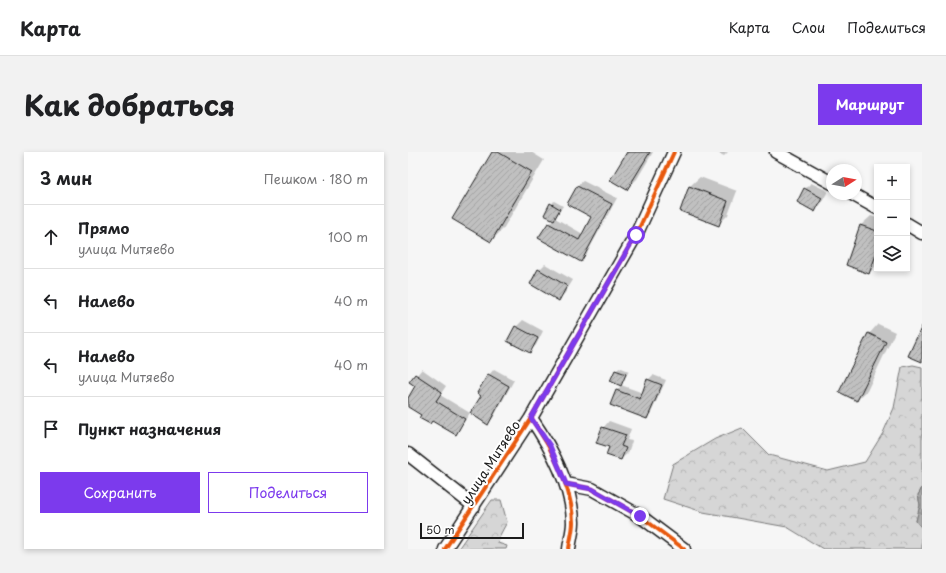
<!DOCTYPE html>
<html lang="ru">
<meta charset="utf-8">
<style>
body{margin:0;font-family:"Playpen Sans",sans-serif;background:#f2f2f2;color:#202124}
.controls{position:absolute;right:12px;top:12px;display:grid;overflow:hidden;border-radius:0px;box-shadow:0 2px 6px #0003}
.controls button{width:36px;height:36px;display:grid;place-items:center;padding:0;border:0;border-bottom:1px solid #e0e0e0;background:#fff;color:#202124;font:20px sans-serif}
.compass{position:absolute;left:418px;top:12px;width:36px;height:36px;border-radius:50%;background:#fff;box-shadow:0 2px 6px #0003;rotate:79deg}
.scale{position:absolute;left:12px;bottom:10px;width:104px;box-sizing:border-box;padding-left:4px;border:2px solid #1c1c1c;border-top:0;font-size:11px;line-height:14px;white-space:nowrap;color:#1c1c1c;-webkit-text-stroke:3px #fff;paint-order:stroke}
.stop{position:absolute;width:12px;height:12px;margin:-9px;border:3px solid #7c3aed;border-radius:50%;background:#fff}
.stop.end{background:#7c3aed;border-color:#fff;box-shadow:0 1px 4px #0008}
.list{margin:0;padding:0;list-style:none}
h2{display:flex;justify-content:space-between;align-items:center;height:52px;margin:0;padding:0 16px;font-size:17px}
h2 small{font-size:13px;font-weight:400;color:#757577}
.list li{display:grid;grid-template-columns:26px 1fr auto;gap:12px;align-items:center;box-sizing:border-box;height:64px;padding:0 16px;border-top:1px solid #e0e0e0}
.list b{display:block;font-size:15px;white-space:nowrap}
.list p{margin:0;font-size:13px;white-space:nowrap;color:#757577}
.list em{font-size:13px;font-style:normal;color:#757577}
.actions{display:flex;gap:8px;padding:12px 16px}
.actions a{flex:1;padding:9px 0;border:1px solid #7c3aed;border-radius:0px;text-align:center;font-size:14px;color:#7c3aed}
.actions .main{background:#7c3aed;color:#fff}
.icon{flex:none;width:22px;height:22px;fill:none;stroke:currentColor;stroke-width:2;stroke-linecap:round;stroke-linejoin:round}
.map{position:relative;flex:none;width:514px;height:397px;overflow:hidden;border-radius:0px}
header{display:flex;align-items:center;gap:24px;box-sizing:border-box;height:56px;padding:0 20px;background:#fff;border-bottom:1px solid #e0e0e0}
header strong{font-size:19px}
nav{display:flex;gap:22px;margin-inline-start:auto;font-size:14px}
.intro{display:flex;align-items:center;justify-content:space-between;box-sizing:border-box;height:96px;padding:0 24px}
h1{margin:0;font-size:28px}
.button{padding:10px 18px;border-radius:0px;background:#7c3aed;color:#fff;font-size:14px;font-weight:700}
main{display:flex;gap:24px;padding:0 24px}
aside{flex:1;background:#fff;border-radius:0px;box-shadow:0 2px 6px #0003}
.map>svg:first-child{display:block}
.forest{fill:url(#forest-crowns);stroke:#797979}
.water{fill:url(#water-ripples);stroke:#727272}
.shadow{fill:#0003}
.building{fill:url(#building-hatch);stroke:#1c1c1c}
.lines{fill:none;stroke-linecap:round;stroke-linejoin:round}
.minor-casing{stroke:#1c1c1c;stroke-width:15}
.minor{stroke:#fff;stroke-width:12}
.cycleway-casing{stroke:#fff;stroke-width:6}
.cycleway{stroke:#e8590c;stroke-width:4}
.route{stroke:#7c3aed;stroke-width:5}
.labels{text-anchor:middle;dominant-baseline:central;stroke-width:4;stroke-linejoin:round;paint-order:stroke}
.street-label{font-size:13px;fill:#1c1c1c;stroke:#fff}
</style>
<header>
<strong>Карта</strong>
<nav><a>Карта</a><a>Слои</a><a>Поделиться</a></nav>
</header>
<div class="intro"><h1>Как добраться</h1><a class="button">Маршрут</a></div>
<main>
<aside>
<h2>3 мин<small>Пешком · 180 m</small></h2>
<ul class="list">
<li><svg class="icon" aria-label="ahead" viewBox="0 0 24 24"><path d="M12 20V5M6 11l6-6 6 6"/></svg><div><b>Прямо</b><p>улица Митяево</p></div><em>100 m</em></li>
<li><svg class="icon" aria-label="left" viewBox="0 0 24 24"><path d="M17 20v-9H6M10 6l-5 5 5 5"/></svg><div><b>Налево</b></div><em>40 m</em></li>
<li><svg class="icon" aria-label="left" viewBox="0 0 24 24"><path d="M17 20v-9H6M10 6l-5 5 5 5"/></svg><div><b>Налево</b><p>улица Митяево</p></div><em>40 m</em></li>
<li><svg class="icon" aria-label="arrive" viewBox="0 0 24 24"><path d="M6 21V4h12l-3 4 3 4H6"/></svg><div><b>Пункт назначения</b></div></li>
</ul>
<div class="actions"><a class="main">Сохранить</a><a>Поделиться</a></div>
</aside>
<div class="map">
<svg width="514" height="397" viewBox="0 0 514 397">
<defs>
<pattern id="forest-crowns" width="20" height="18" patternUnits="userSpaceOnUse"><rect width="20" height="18" fill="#d6d6d6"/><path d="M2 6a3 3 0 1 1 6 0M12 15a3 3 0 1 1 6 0" fill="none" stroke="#b7b7b7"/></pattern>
<pattern id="water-ripples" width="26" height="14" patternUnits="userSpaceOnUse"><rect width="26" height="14" fill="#acacac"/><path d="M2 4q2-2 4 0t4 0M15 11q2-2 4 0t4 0" fill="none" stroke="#939393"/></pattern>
<pattern id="building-hatch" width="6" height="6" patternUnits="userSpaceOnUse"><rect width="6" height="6" fill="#c0c0c0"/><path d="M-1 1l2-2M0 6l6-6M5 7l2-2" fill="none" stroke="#a4a4a4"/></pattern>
</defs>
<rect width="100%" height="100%" fill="#f6f6f6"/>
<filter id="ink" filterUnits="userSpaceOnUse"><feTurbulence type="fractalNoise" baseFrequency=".025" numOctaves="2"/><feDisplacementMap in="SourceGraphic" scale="8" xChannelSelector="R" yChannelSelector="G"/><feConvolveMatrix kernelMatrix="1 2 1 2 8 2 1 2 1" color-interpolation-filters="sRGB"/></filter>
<g filter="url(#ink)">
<path class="forest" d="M505 213 514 215V336L510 343 512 353 508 369 514 376V397H415L379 375 295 360 255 347 265 312 307 287 334 276 361 303 420 319 457 310 475 281 486 256 494 215Z
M84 348H93L99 370 91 385 90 391 99 394 98 397H50Z"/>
<path class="water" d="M514 336V376L508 369 512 353 510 343Z"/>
<path class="shadow" d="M85 0H123L136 8 95 77 83 89Z
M220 0H245L229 27 219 37Z
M308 0H320L316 4Z
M292 25 329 39 320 63 310 73 273 58 282 34Z
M175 29 209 46 178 103 172 109 132 85 145 67 137 62 146 49 155 54 147 66 175 82 185 64 169 34Z
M403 31 420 39 413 52 407 58 397 37Z
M463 64 469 66V113L461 121 439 113 453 73Z
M137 112 165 128 157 141 151 147 131 118Z
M115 168 135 179 128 193 121 200 108 175Z
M470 172 487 180 459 239 449 248 461 182Z
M211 215 221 219 213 233 235 241 240 228 245 223 258 228 243 261 238 266 203 253 209 238 214 233 203 229Z
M14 217 38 234 32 243 62 261 47 282 0 254V248L8 234 3 230Z
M86 217 106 228 85 266 80 272 75 243 81 223Z
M201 269 223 277 219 288 224 289 220 301 213 307 202 295 195 276Z"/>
<path class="building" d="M84 0H90L124 20 83 90 44 67Z
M219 0H242L219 38 202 28Z
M169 34 204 52 173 110 130 86 140 71 171 88 183 65 159 52Z
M281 34 320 49 311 74 272 59Z
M396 36 414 46 407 60 389 50Z
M142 51 152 57 146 68 136 63Z
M452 73 469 79V100L461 122 438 113Z
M130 117 159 134 151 149 122 132Z
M107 174 130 186 122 201 99 189Z
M514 174V210L500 204Z
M460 181 478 190 449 249 431 240Z
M207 218 218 222 213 234 202 229Z
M7 222 34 240 28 249 57 267 48 283 24 269 22 272 11 266 13 263 0 255V246L7 234 1 230Z
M80 222 101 234 80 273 62 261 73 244 69 241Z
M239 227 254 233 239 267 202 253 208 238 232 247Z
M194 275 218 283 213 294 218 296 213 308 198 303 201 295 188 291Z"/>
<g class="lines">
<defs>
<path id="minor" d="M368 0 424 31
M444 42 469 56
M499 72 514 81
M123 266C142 294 164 334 165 370 165 379 162 388 161 397
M0 302 66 354
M158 332 184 337 232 364 276 397
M37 397 123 266 228 83 266 0"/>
</defs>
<use href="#minor" class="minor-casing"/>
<use href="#minor" class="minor"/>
<defs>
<path id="cycleway" d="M123 266C142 294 164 334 165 370 165 379 162 388 161 397
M158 332 184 337 232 364 276 397
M37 397 123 266 228 83 266 0"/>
</defs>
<use href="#cycleway" class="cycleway-casing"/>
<use href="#cycleway" class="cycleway"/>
</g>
</g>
<g class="lines" filter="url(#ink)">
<path class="route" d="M228 83 123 266 142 294 158 332 184 337 232 364"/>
</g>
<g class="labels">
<g class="street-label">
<text transform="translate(82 310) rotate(-57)">улица Митяево</text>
</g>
</g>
</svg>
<div class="controls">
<button>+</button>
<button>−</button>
<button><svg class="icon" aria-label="layers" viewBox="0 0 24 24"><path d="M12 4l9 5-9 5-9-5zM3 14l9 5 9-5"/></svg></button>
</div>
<svg class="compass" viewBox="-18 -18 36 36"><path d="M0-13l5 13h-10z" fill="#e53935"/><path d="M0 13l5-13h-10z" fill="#757577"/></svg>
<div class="scale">50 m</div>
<div class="stop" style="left:228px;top:83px"></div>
<div class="stop end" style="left:232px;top:364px"></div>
</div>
</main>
